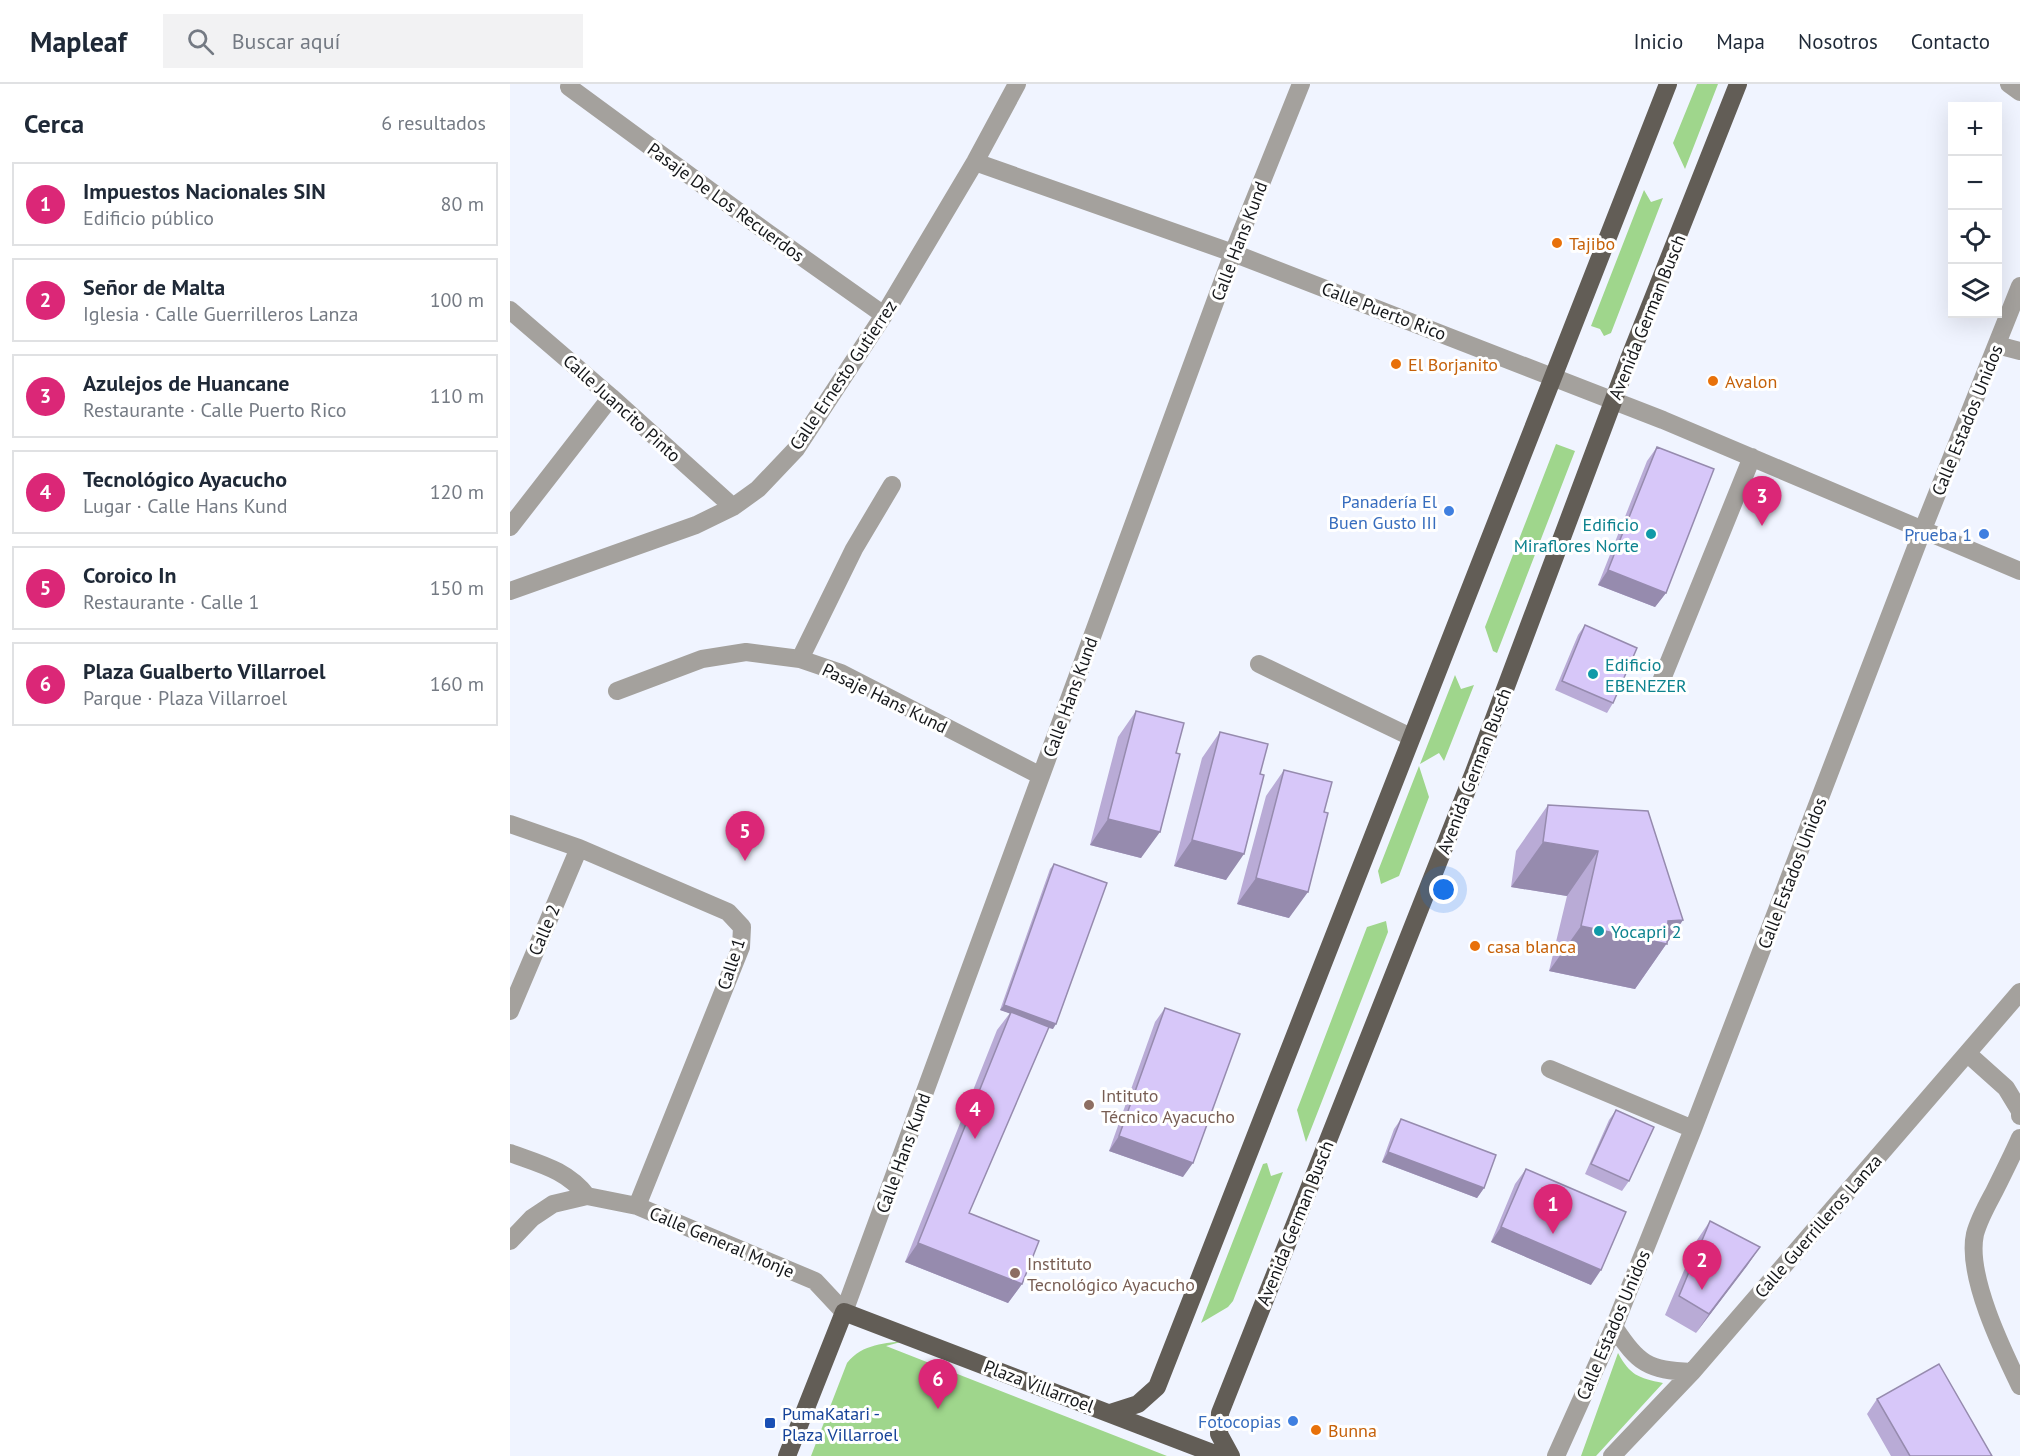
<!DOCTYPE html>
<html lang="es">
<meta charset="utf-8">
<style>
body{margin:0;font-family:"PT Sans",sans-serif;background:#f2f2f3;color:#1f2937}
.controls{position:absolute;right:18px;top:18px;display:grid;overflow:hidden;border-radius:0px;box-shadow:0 6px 24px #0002}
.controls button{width:54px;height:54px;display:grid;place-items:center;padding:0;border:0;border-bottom:2px solid #e0e1e3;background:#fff;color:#1f2937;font:30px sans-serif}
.you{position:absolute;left:934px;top:806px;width:21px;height:21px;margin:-15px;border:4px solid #fff;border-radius:50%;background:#1a73e8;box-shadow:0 0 0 9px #1a73e833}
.badge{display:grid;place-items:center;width:39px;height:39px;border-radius:50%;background:#db2777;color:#fff;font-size:20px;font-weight:700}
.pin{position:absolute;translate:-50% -50px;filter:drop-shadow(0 2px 3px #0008)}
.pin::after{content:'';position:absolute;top:32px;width:21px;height:18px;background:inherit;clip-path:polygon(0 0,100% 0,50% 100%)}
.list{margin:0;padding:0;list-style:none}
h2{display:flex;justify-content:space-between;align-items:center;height:78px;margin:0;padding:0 24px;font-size:26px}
h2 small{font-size:20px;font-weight:400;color:#747a83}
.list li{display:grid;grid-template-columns:39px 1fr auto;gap:18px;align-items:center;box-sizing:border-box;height:84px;margin:0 12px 12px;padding:0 12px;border:2px solid #e0e1e3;border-radius:0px}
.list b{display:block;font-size:22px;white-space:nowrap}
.list p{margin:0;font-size:20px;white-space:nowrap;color:#747a83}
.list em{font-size:20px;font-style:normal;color:#747a83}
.icon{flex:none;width:33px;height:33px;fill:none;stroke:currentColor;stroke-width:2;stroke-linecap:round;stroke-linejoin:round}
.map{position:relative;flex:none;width:1510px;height:1372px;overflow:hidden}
header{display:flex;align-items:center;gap:36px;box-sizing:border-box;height:84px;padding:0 30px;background:#fff;border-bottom:2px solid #e0e1e3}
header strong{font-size:28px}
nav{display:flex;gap:33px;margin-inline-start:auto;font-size:21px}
.search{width:420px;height:54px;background:#f2f2f3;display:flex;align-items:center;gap:15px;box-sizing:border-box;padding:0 21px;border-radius:0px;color:#747a83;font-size:22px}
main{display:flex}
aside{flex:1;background:#fff}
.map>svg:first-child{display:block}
.green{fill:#9fd68c}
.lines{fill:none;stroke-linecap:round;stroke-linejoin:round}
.minor{stroke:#a4a19d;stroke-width:18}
.major{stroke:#625d56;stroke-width:18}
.wall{fill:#b9abd6}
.shaded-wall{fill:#968bae}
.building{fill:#d7c7f9;stroke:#968bae;stroke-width:1.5}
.food-dot{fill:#e8710a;stroke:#fff;stroke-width:2}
.shop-dot{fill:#3f7fe0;stroke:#fff;stroke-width:2}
.culture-dot{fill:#0f9aa8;stroke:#fff;stroke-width:2}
.education-dot{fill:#8d6e63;stroke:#fff;stroke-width:2}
.transit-dot{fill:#1a4fb4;stroke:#fff;stroke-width:2}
.labels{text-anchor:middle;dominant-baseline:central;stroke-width:6;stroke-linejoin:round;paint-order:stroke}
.street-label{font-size:18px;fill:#15171a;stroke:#fff}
.food-label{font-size:18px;fill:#c56008;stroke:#fff;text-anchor:start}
.shop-label{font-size:18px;fill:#366cbe;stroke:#fff;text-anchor:end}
.culture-label{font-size:18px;fill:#0d838f;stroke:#fff;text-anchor:start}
.education-label{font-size:18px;fill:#785e54;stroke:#fff;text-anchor:start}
.transit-label{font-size:18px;fill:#164399;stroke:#fff;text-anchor:start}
</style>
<header>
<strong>Mapleaf</strong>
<div class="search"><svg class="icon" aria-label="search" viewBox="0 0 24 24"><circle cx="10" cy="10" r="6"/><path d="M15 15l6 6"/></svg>Buscar aquí</div>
<nav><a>Inicio</a><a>Mapa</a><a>Nosotros</a><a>Contacto</a></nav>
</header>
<main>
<aside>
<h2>Cerca<small>6 resultados</small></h2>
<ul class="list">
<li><span class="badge">1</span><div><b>Impuestos Nacionales SIN</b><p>Edificio público</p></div><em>80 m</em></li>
<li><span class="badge">2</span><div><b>Señor de Malta</b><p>Iglesia · Calle Guerrilleros Lanza</p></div><em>100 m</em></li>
<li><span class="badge">3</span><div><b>Azulejos de Huancane</b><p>Restaurante · Calle Puerto Rico</p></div><em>110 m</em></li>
<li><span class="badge">4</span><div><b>Tecnológico Ayacucho</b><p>Lugar · Calle Hans Kund</p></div><em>120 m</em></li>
<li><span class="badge">5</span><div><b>Coroico In</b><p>Restaurante · Calle 1</p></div><em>150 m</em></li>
<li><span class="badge">6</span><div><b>Plaza Gualberto Villarroel</b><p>Parque · Plaza Villarroel</p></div><em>160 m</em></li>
</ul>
</aside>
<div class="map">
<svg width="1510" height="1372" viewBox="0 0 1510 1372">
<rect width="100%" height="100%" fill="#f0f4ff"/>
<path class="green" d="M1187 0H1208L1175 85 1163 59Z
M1134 106 1141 118 1153 114 1101 249 1094 252 1090 245 1081 242Z
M1046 360 1065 367 987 569 983 567 975 543Z
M945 591 951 605 964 601 934 677 929 669 910 680Z
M909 682 919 713 889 792 871 800 868 787Z
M876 837 878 848 796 1058 787 1026 857 843Z
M757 1079 761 1092 773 1088 723 1217 718 1223 691 1239 753 1080Z
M398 1256 376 1262 657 1372H301L337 1279C353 1259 375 1260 398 1256Z
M1108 1269C1120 1291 1128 1294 1153 1299L1086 1372H1071Z"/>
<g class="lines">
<path class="minor" d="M1499 0 1510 8
M59 3 258 149 374 231
M465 78 723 169 1153 336 1510 487
M0 226 101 313 223 423
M1487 261 1510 267
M0 443 101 313
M0 507 186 441 223 423 248 405 286 365 374 231 465 78 507 0
M290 575 344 465 382 401
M749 580 901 653
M1150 600 1242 373
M107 607 192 575 236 568 290 575 331 589 531 692
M0 740 69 764 218 828 232 843 231 863 127 1122
M0 927 69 764
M1458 970 1496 1004 1510 1027V1032
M1040 985 1183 1045
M1510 1054C1502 1072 1493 1090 1484 1108 1477 1121 1469 1135 1465 1150 1456 1191 1492 1265 1510 1302
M0 1069C30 1080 57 1086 77 1112
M0 1157 22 1134 43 1120 77 1112 127 1122 305 1197 334 1228 723 169 791 0
M1104 1243C1129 1280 1137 1286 1182 1288
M1046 1372 1104 1243 1183 1045 1413 445 1510 202
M1102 1372 1182 1288 1510 908"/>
<path class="major" d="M600 1329 628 1320 647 1303 1158 0
M277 1372 334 1228 710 1372
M721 1372 709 1350 710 1329 964 688 1119 275 1228 0"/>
</g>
<path class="wall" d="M1147 363 1156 509 1145 523 1088 501 1137 377Z
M1075 541 1103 619 1097 629 1045 606 1068 551Z
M626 627 666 669 631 774 580 761 608 653Z
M710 648 750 690 716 796 664 782 692 674Z
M774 686 779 834 727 820 756 712Z
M1038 721 1173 836 1125 905 1039 887 1057 812 1001 803 1006 767Z
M544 780 543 945 538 944 459 1129 512 1200 498 1219 395 1178 487 946 500 929 490 926 540 785Z
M655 924 673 1093 599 1067 645 938Z
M1106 1026 1119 1097 1112 1107 1075 1090 1099 1036Z
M891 1035 974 1104 967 1114 872 1078 884 1045Z
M1016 1085 1081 1201 981 1158 1005 1100Z
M1200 1137 1250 1163 1186 1249 1155 1231 1187 1156Z
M1367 1315 1482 1372H1381L1357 1330Z"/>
<path class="shaded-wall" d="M1098 486 1156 509 1145 523 1088 501Z
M598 735 650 748 631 774 580 761Z
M682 756 734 770 716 796 664 782Z
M1033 758 1088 767 1057 812 1001 803Z
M746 794 798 808 779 834 727 820Z
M1173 836 1125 905 1039 887 1071 842Z
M494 921 546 940 543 945 490 926Z
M609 1052 683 1079 673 1093 599 1067Z
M878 1068 974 1104 967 1114 872 1078Z
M991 1143 1091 1186 1081 1201 981 1158Z
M408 1159 512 1200 498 1219 395 1178Z
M1250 1163 1237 1182 1186 1249 1199 1230Z"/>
<path class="building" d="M1147 363 1204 385 1156 509 1098 486Z
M1075 541 1127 564 1103 619 1052 597Z
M626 627 674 639 666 669 670 670 650 748 598 735Z
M710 648 758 660 750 690 754 691 734 770 682 756Z
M774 686 822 698 814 728 818 729 798 808 746 794Z
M1038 721 1138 727 1173 836 1158 837 1157 860 1071 842 1088 767 1033 758Z
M544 780 597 799 546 940 494 921Z
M655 924 730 950 683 1079 609 1052Z
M501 928 539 943 459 1129 529 1157 512 1200 408 1159Z
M1106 1026 1144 1043 1119 1097 1081 1080Z
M891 1035 986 1071 974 1104 878 1068Z
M1016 1085 1116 1128 1091 1186 991 1143Z
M1200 1137 1250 1163 1199 1230 1169 1212Z
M1429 1280 1482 1372H1400L1367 1315Z"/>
<g class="food-dot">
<circle cx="1047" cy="159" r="6"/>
<circle cx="886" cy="280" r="6"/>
<circle cx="1203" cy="297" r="6"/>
<circle cx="965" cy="862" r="6"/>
<circle cx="806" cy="1346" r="6"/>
</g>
<g class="shop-dot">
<circle cx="939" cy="427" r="6"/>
<circle cx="1474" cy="450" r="6"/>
<circle cx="783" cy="1337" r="6"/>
</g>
<g class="culture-dot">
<circle cx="1141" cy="450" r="6"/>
<circle cx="1083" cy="590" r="6"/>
<circle cx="1089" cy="847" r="6"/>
</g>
<g class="education-dot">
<circle cx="579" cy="1021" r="6"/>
<circle cx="505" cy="1189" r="6"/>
</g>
<rect class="transit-dot" x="254" y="1333" width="12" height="12" rx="3"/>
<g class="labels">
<g class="street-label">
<text transform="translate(216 118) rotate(36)">Pasaje De Los Recuerdos</text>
<text transform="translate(729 157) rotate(-69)">Calle Hans Kund</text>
<text transform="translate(874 227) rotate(21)">Calle Puerto Rico</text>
<text transform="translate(1137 233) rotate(-68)">Avenida German Busch</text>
<text transform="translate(333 291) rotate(-56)">Calle Ernesto Gutierrez</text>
<text transform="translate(112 324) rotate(42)">Calle Juancito Pinto</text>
<text transform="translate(1457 336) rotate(-68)">Calle Estados Unidos</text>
<text transform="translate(560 613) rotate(-70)">Calle Hans Kund</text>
<text transform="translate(375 614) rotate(26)">Pasaje Hans Kund</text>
<text transform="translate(964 687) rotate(-69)">Avenida German Busch</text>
<text transform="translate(1282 789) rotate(-69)">Calle Estados Unidos</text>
<text transform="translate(34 846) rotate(-67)">Calle 2</text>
<text transform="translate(221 880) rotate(-72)">Calle 1</text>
<text transform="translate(393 1069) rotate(-70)">Calle Hans Kund</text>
<text transform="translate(785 1139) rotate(-68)">Avenida German Busch</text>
<text transform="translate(1308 1142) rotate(-49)">Calle Guerrilleros Lanza</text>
<text transform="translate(212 1158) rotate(23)">Calle General Monje</text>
<text transform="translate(1103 1241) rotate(-67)">Calle Estados Unidos</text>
<text transform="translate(529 1302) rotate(21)">Plaza Villarroel</text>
</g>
<g class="food-label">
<text x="1059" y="159">Tajibo</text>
<text x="898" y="280">El Borjanito</text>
<text x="1215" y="297">Avalon</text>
<text x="977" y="862">casa blanca</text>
<text x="818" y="1346">Bunna</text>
</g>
<g class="shop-label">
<text x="927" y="417">Panadería El<tspan x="927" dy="21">Buen Gusto III</tspan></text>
<text x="1462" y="450">Prueba 1</text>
<text x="771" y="1337">Fotocopias</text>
</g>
<g class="culture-label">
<text x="1129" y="440" text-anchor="end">Edificio<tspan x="1129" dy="21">Miraflores Norte</tspan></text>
<text x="1095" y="580">Edificio<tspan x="1095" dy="21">EBENEZER</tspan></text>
<text x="1101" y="847">Yocapri 2</text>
</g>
<g class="education-label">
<text x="591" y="1011">Intituto<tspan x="591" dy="21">Técnico Ayacucho</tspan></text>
<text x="517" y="1179">Instituto<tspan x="517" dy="21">Tecnológico Ayacucho</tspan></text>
</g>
<g class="transit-label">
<text x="272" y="1329">PumaKatari -<tspan x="272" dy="21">Plaza Villarroel</tspan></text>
</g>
</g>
</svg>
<div class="controls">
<button>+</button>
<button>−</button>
<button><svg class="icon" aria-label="locate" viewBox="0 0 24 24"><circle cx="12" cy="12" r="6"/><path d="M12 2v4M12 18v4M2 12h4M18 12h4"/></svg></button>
<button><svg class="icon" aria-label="layers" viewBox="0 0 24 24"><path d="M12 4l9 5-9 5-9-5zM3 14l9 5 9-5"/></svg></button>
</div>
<div class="you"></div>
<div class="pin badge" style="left:1043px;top:1150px">1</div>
<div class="pin badge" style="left:1192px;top:1206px">2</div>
<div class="pin badge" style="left:1252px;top:442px">3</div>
<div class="pin badge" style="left:465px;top:1055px">4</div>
<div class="pin badge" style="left:235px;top:777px">5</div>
<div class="pin badge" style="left:428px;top:1325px">6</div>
</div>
</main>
